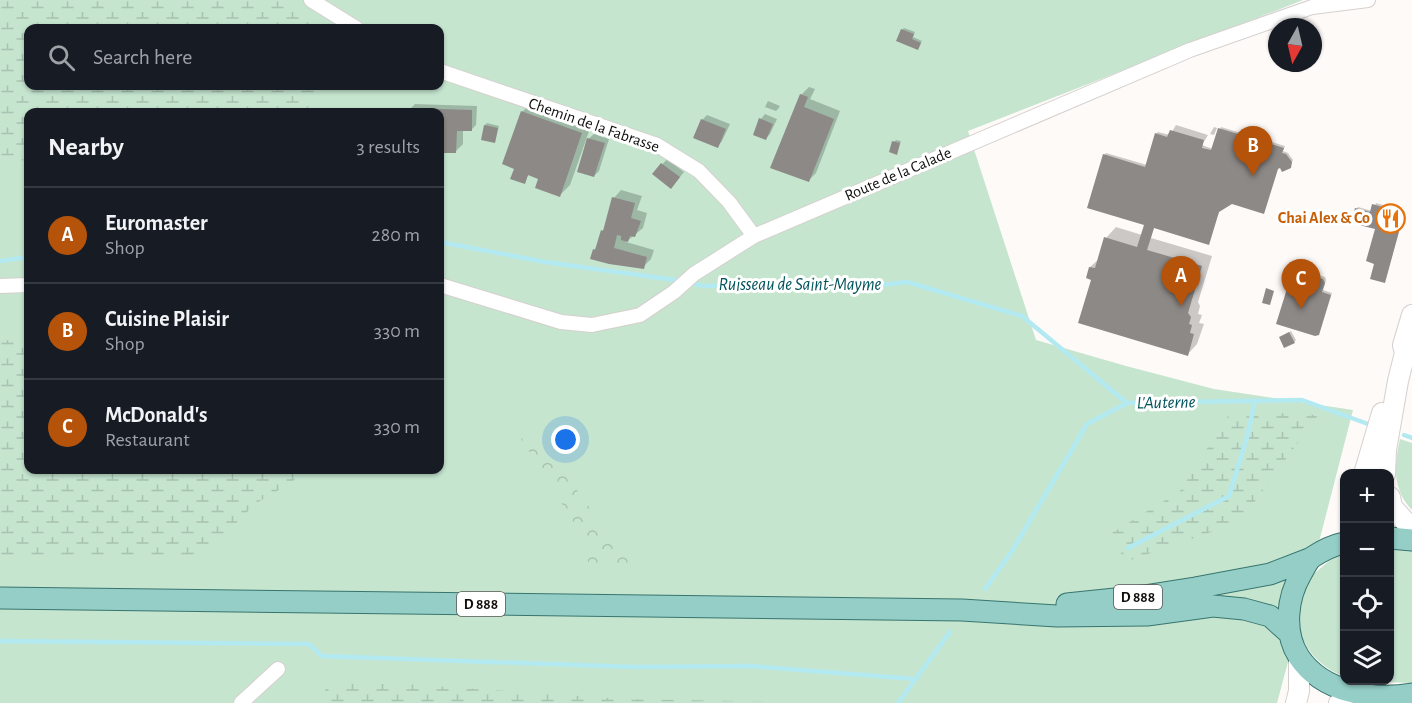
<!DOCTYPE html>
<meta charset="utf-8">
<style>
body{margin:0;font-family:"Alegreya Sans",sans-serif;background:#242831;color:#f1f3f6}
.controls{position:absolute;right:18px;bottom:18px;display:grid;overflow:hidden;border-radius:12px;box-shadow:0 2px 4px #0004}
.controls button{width:54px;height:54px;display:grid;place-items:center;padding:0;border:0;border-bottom:2px solid #363941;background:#171b24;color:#f1f3f6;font:30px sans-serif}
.compass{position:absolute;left:1268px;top:18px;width:54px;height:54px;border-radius:50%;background:#171b24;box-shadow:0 2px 4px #0004;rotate:188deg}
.you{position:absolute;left:566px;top:440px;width:21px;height:21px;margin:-15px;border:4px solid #fff;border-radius:50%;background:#1a73e8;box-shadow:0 0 0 9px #1a73e833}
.badge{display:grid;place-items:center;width:39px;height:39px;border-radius:50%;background:#b45309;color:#fff;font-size:20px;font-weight:700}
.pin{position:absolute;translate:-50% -50px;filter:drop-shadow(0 2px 3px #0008)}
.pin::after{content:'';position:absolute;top:32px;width:21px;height:18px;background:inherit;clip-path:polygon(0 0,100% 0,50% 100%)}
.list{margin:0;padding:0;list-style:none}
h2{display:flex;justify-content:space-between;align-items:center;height:78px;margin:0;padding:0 24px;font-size:26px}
h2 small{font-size:20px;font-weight:400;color:#9ea1a6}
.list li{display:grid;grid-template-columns:39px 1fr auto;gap:18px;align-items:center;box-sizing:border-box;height:96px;padding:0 24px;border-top:2px solid #363941}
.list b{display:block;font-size:22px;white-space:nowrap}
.list p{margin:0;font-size:20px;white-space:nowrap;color:#9ea1a6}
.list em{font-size:20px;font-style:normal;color:#9ea1a6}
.icon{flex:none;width:33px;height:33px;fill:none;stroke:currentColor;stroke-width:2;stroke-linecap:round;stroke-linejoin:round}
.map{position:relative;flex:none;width:1412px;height:703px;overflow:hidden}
.search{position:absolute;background:#171b24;box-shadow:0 2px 4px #0004;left:24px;top:24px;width:420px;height:66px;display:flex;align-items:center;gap:15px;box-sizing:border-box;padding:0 21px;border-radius:12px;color:#9ea1a6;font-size:22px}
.panel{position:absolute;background:#171b24;box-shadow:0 2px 4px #0004;left:24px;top:108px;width:420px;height:366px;border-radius:12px}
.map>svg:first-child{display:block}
.green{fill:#c5e5cf;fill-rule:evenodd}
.forest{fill:url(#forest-crowns)}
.wetland{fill:url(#wetland-marsh)}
.shadow{fill:#0003}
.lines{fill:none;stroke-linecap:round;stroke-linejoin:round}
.stream{stroke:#b3eaf2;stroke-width:4.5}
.building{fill:#8d8987}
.street-casing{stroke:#d5d0ce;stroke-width:16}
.secondary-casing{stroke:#d5d0ce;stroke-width:22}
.primary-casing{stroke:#38756e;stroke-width:23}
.street{stroke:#fff;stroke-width:14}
.secondary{stroke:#fff;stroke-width:20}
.primary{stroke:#94cec7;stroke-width:21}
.labels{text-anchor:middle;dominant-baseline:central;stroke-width:6;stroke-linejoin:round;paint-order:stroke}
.shield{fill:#fff;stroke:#585656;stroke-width:1.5}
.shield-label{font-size:15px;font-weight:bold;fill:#100e0d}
.street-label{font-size:16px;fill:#100e0d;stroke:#fff}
.food-label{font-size:16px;font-weight:bold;fill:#c56008;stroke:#fff;text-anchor:end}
.water-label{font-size:18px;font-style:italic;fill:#00525b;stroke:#fff}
</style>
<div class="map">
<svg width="1412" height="703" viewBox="0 0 1412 703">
<defs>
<pattern id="forest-crowns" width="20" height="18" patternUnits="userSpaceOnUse" patternTransform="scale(1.5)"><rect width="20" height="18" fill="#c5e5cf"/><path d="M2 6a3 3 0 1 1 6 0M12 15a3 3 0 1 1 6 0" fill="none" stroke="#a8c3b1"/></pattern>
<pattern id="wetland-marsh" width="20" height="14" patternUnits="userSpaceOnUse" patternTransform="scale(1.5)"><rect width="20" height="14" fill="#c5e5cf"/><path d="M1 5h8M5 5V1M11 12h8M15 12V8" fill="none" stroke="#a8c3b1"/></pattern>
</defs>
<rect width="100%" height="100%" fill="#fefaf8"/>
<path class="green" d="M0 0H1303L968 131 1036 340 1126 366 1214 389 1353 410 1310 577 1329 561 1344 552V677C1320 666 1301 649 1299 621L1277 703H0ZM28 28H440V86H28ZM28 112H440V470H28Z
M1400 439 1412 443V510C1392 489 1394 465 1400 439Z
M1412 549V683L1354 681H1352L1390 680V550Z"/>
<path class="forest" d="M532 429 632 565 589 564 579 531 521 439Z"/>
<path class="wetland" d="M0 0H283L311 17 314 28H28V86H321V93L311 112H28V160L0 162Z
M0 340 28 341V470H308L287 485 255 504 231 528 194 556 0 558Z
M1231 411 1318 415 1240 522 1125 562 1112 533 1180 491Z
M359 681 624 699 842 703H317L327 687Z"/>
<path class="shadow" d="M904 28 915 32 913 37 922 41 918 48 902 30Z
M809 87 815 89 810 99 840 111 816 173 809 180 801 95Z
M768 101 780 106 778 109 776 111 765 107Z
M415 104 477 106 476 125 471 130 463 129V144L455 152 440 151V112H410V109Z
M527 107 592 123 570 185 560 195 540 178 529 174 524 182 516 168 522 112Z
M765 114 777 119 770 134 765 139 761 119Z
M707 115 730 124 722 141 718 146 702 120Z
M487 123 499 126 495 142 485 125Z
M1176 125 1208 135 1202 145 1213 149 1221 127 1285 146 1283 151 1288 153 1293 160 1290 166 1279 164 1264 212 1232 202 1220 209 1208 243 1154 227 1151 238 1212 256 1198 302 1200 306 1198 314 1202 315 1199 323 1204 324 1197 344 1187 355 1093 279 1090 267 1099 259 1106 238 1116 227 1142 235 1145 224 1104 155 1106 153 1147 165 1156 134 1158 132 1170 135Z
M1214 127 1217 128 1214 135 1210 134Z
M594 134 609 139 599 171 594 176 586 141Z
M896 140 901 141 897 153 894 142Z
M667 159 684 172 676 182 654 174Z
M440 185H441L442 194 440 196Z
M621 190 642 196 637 210 647 213 643 228 626 242 654 250 651 259 643 267 594 250 598 246 602 231 606 228 614 198Z
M1376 203 1405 211 1385 281 1376 263V228L1356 209 1358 207 1372 211Z
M1303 271 1325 277 1326 280 1323 290 1332 293 1320 331 1318 333 1278 323 1292 279 1294 277 1299 279Z
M1291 331 1296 340 1294 342 1283 336Z"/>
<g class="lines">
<path class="stream" d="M440 242 545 262 682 281
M0 261 28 257
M690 283 704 286 766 285 790 282 823 286 865 287 907 282 1022 316 1127 403
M1404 435 1412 438
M1128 548 1229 496 1247 437 1255 401
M985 589 1012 551 1087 424 1127 403 1302 400 1368 424
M0 641 309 644 322 656 634 667 750 666 915 679
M898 703 950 632"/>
</g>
<path class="building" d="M901 29 914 34 912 39 921 43 918 50 896 41Z
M800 94 808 97 804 107 834 119 809 182 770 168Z
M409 108 472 110V131H457L456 153H440V112H409Z
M521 111 582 133 560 197 535 188 538 179 528 175 525 184 510 179 514 169 502 164Z
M759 118 773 124 766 140 753 135Z
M701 119 726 129 718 148 693 138Z
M484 125 498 128 495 143 481 140Z
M1218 128 1284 148 1282 153 1286 154 1292 162 1291 168 1282 172 1280 168 1278 169 1264 214 1232 204 1219 212 1209 245 1154 228 1147 250 1202 266 1188 313 1191 317 1189 324 1192 325 1190 333 1194 334 1188 356 1078 323 1091 280 1086 278 1089 267 1095 268 1104 237 1137 247 1144 225 1087 208 1103 154 1145 167 1155 133 1167 137 1170 130 1204 140 1202 148 1211 150Z
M587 138 605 143 594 177 577 172Z
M892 141 900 143 897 155 889 152Z
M661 163 680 177 671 189 652 174Z
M612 197 635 203 631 218 641 221 635 237 630 236 628 242 621 240V236L617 235 614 248 647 257 644 269 609 264 590 259 593 249 595 250 601 230 603 231Z
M1372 204 1404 213 1385 283 1370 279 1374 264 1366 261 1375 229 1351 223 1355 208 1370 212Z
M1300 272 1323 279 1325 283 1322 292 1331 295 1319 335 1315 336 1276 324 1290 279 1308 284 1309 281 1298 278Z
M1266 288 1274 291 1270 305 1262 303Z
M1289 332 1295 343 1284 348 1279 337Z"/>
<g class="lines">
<defs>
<path id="street" d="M311 0 356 28
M440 71 657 145 699 171 729 202 754 236
M440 285 561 322 592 325 640 315 674 292 694 274 754 236 1190 50 1312 7 1368 0
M0 286 28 285
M241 703 278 669"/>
<path id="secondary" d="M1364 474 1382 413
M1385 474 1386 450 1398 381 1405 353 1403 345 1412 315
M1390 497 1392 507 1412 529
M1296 703 1299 691V657
M1339 703 1367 694"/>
<path id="primary" d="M1390 538 1412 540
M1344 543C1334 545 1320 552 1311 558 1307 562 1304 569 1301 574 1287 598 1283 632 1299 657 1322 692 1374 701 1412 694
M0 598 962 610 1057 616 1147 615 1213 606 1244 609 1270 616 1290 634
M1067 604 1144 596 1195 588 1270 574 1309 559"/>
</defs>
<use href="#street" class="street-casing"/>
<use href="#secondary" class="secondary-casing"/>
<use href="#primary" class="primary-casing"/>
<use href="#street" class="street"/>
<use href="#secondary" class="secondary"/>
<use href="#primary" class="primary"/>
</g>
<defs>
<symbol id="restaurant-ring" viewBox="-11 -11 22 22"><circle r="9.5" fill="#fff" stroke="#e8710a" stroke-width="1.5"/><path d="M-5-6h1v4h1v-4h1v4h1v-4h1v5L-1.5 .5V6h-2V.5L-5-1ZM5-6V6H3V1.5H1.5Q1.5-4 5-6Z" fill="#e8710a"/></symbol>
</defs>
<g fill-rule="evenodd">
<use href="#restaurant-ring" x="1374" y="202" width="33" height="33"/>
</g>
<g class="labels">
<g class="shield">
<rect x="1114" y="585" width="48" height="24" rx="4.5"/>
<rect x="457" y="592" width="48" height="24" rx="4.5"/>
</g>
<g class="shield-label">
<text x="1138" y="597">D 888</text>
<text x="481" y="604">D 888</text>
</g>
<g class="street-label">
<text transform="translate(594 125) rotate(19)">Chemin de la Fabrasse</text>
<text transform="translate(898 174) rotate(-23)">Route de la Calade</text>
</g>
<g class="food-label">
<text x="1370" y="218">Chai Alex &amp; Co</text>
</g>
<g class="water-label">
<text x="800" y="285">Ruisseau de Saint-Mayme</text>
<text transform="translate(1166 403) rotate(-1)">L'Auterne</text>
</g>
</g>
</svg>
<div class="controls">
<button>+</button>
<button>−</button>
<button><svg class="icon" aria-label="locate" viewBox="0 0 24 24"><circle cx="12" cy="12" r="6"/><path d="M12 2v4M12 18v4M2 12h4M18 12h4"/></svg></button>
<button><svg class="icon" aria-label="layers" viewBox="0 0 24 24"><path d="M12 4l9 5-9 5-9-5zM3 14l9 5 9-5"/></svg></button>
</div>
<svg class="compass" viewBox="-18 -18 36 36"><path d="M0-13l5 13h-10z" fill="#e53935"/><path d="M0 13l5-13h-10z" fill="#9ea1a6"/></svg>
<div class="you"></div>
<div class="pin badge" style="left:1181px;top:306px">A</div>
<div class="pin badge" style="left:1253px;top:176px">B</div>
<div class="pin badge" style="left:1301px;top:309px">C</div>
<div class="search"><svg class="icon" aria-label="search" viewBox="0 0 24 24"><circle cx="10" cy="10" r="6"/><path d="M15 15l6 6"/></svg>Search here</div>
<section class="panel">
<h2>Nearby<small>3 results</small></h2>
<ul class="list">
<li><span class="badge">A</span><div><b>Euromaster</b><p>Shop</p></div><em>280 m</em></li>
<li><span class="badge">B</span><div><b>Cuisine Plaisir</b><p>Shop</p></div><em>330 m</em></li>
<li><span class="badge">C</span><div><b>McDonald's</b><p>Restaurant</p></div><em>330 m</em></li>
</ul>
</section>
</div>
